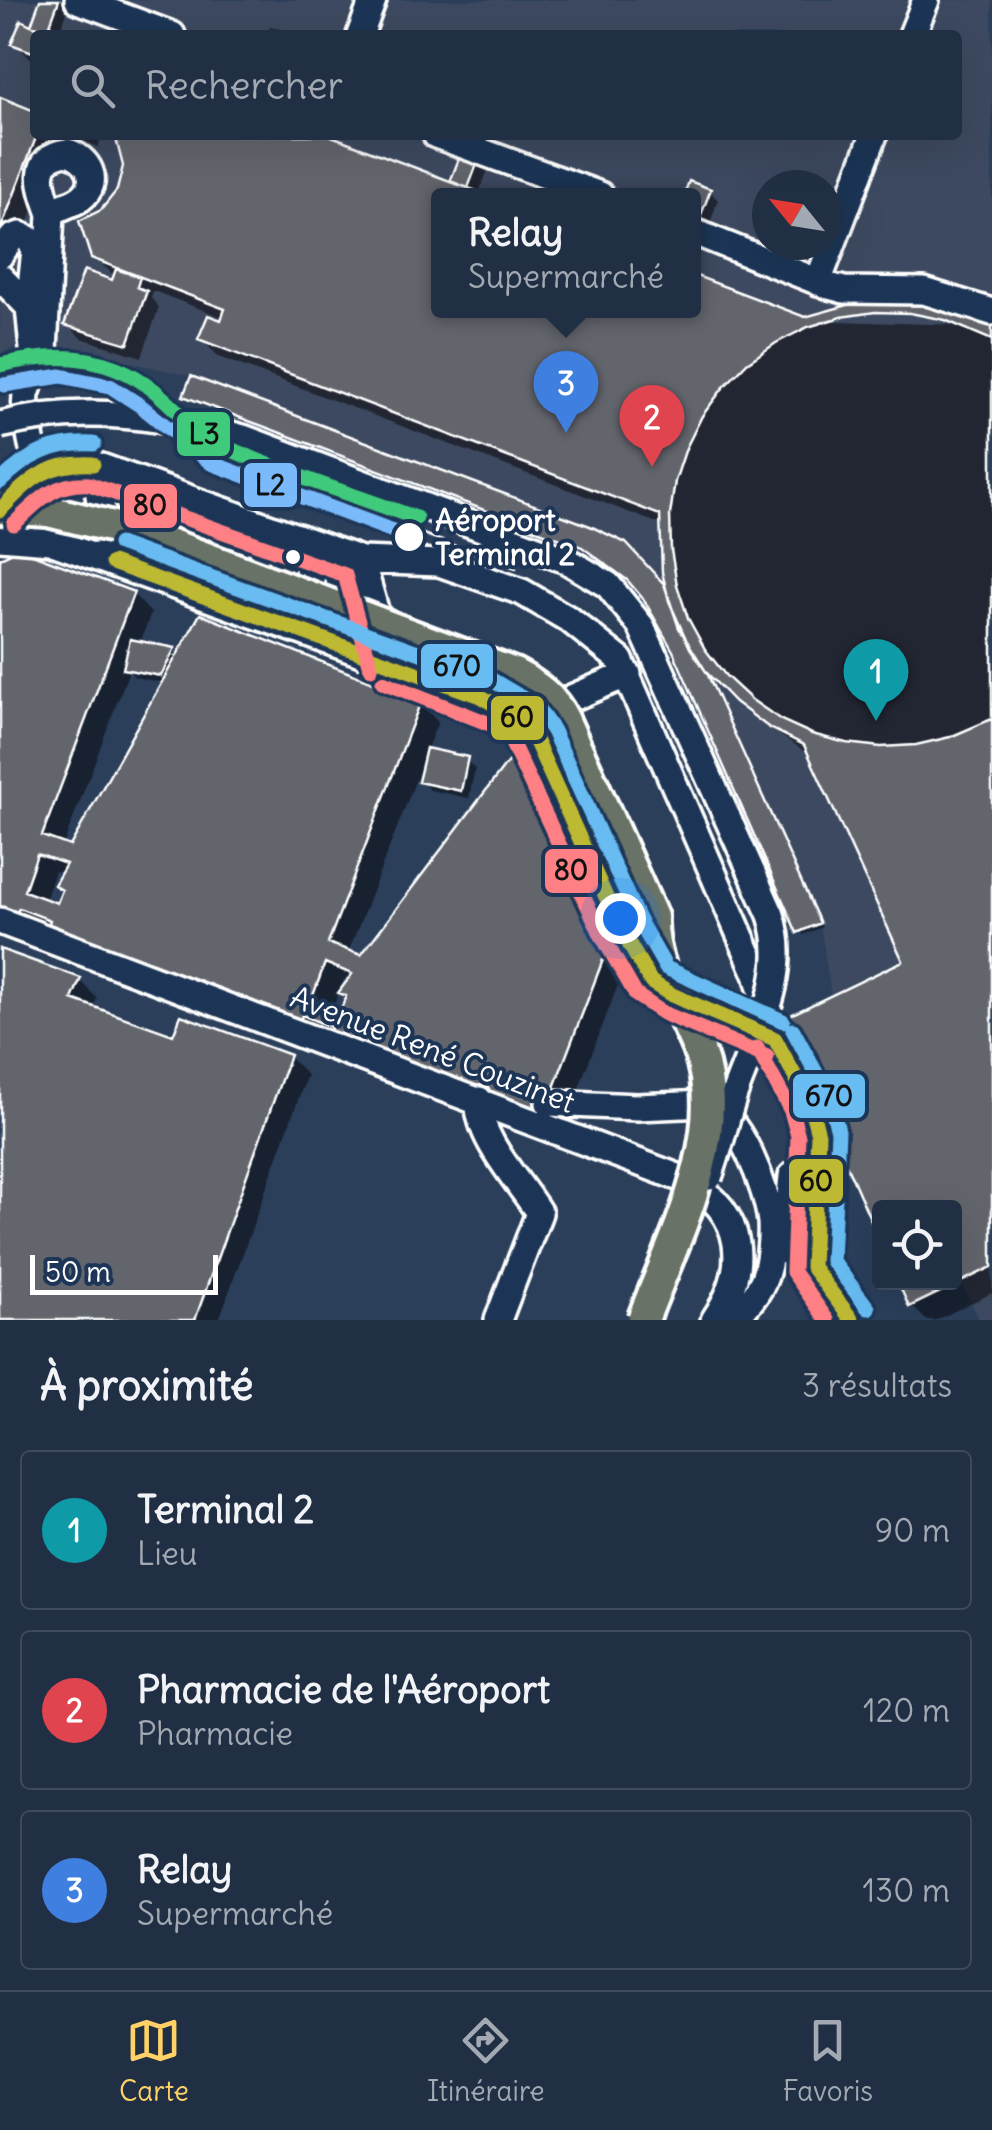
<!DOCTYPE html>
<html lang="fr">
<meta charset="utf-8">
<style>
body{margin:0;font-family:Delius,sans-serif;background:#2d3b4f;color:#f1f3f6}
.controls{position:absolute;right:30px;bottom:30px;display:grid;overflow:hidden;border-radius:10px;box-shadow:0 10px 40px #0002}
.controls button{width:90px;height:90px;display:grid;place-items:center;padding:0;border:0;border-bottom:2px solid #3d4a5d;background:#202f44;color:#f1f3f6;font:50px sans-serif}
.compass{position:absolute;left:752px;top:170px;width:90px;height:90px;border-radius:50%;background:#202f44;box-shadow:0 10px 40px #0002;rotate:300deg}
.scale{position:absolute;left:30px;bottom:25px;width:188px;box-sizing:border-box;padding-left:10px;border:5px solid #fff;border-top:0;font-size:28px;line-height:35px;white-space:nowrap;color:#fff;-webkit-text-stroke:8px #1d3557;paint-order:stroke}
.you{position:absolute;left:620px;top:918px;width:35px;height:35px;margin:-25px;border:8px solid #fff;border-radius:50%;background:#1a73e8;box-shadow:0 0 0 15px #1a73e833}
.badge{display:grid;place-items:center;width:65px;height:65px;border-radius:50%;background:#ffd166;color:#fff;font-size:32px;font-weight:700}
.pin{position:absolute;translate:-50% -82px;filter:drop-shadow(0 2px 5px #0008)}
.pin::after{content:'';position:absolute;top:52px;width:35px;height:30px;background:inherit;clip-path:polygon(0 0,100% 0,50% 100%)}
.popup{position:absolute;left:431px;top:188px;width:270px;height:130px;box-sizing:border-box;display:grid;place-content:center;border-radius:10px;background:#202f44;filter:drop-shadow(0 2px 8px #0005);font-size:32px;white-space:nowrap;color:#a2a9b2}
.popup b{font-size:38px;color:#f1f3f6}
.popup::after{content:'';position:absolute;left:50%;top:100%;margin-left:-20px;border:20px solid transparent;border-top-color:#202f44}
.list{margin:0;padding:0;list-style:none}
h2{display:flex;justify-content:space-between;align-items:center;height:130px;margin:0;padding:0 40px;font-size:42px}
h2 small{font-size:32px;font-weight:400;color:#a2a9b2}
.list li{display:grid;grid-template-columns:65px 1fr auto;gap:30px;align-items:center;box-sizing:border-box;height:160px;margin:0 20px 20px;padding:0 20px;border:2px solid #3d4a5d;border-radius:10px}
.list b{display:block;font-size:38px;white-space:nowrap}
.list p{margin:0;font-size:32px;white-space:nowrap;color:#a2a9b2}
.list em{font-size:32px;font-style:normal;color:#a2a9b2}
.icon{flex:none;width:55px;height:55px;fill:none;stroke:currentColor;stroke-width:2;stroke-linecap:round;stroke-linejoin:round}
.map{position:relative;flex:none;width:992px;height:1320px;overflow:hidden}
.search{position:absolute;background:#202f44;box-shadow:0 10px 40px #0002;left:30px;right:30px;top:30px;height:110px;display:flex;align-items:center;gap:25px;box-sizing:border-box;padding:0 35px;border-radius:10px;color:#a2a9b2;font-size:38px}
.sheet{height:670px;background:#202f44}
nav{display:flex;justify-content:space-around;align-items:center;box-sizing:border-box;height:140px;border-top:2px solid #3d4a5d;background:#202f44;font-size:28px;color:#a2a9b2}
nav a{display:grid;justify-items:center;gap:5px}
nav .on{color:#ffd166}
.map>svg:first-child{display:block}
.built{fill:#3c4a60;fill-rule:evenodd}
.shadow{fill:#0007;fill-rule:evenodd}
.building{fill:#63656d;stroke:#fff;stroke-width:2.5;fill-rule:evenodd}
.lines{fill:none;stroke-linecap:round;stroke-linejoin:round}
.minor-casing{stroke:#fff;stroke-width:32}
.minor{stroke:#1d3557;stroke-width:25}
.tram{stroke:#fff;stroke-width:2.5}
.minor-bridge-casing{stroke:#fff;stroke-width:32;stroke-linecap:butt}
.major-bridge-casing{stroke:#fff;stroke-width:38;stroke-linecap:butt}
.minor-bridge{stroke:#1d3557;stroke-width:25}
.major-bridge{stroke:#687266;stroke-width:30}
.bus-1-casing{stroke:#1d3557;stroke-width:22}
.bus-2-casing{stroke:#1d3557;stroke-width:22}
.bus-3-casing{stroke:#1d3557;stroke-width:22}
.bus-1{stroke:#bdb933;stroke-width:15}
.bus-2{stroke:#ff8084;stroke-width:15}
.bus-3{stroke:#68bcf2;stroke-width:15}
.tram-1-casing{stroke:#1d3557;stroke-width:22}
.tram-2-casing{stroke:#1d3557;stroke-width:22}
.tram-1{stroke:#40ca7b;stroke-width:15}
.tram-2{stroke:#7ab9fa;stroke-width:15}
.stop-dot{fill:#fff;stroke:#1d3557;stroke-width:4}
.labels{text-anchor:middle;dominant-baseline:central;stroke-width:8;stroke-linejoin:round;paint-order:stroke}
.stop-label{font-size:30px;font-weight:bold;fill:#fff;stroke:#1d3557;text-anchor:start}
.street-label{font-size:30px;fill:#fff;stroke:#1d3557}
.line-badge{stroke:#1d3557;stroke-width:4}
.pale-badge-label{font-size:28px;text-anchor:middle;font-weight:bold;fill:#111}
</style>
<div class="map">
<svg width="992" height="1320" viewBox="0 0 992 1320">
<rect width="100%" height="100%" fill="#2b3f5b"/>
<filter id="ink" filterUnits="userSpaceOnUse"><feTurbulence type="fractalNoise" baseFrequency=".01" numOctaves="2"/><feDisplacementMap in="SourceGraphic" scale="20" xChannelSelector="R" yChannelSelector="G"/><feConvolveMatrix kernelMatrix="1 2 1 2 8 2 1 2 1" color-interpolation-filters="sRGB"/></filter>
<g filter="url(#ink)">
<path class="built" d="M0 0H992V1320L979 1319 955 1270 954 1208 838 1041 820 923 698 661 679 628 664 584 626 543 590 526 191 376 33 341 0 353ZM35 35H957V135H35ZM767 185H827V245H767ZM438 195H694V310H438Z"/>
<path class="shadow" d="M42 0H72L58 35H35V62L14 43 33 27Z
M270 26 289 32 292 35H267Z
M0 100 35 135H61L0 299Z
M70 135H102L98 147Z
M117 135H318L462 190 469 135H502L478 195H438V310H694V277L805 320 992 326V1293L936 1320H926L911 1305 954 1282V1208L785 1020 906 963 812 756 757 720 705 669 822 927 803 935 659 619 646 598 612 564 570 543 186 395 625 545 670 594 662 525 219 357 201 339 222 323 224 318 153 291 151 298 159 307 142 357 81 338 67 324 113 283 116 277 93 257 102 212 119 191 125 166Z
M691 184 710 191 718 200 694 269V195H687Z
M0 560 133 594 151 613 140 643 174 650 179 656 420 703 438 722 426 751 466 760 475 769 469 798 430 790 421 781 424 765 422 764 348 953 362 958 516 754 533 772 623 972 562 1132 0 916ZM129 671 135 677 164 683 71 849 63 846ZM55 871 64 873V891L58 906 45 901ZM344 979 349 982 341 993 348 1000 341 1015 331 1012Z
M0 952 79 980 97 998 93 1009 175 1038 289 1057 307 1075 219 1320H0Z"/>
<path class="building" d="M40 0H59L48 30 31 25Z
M21 20 31 25 61 35H35V53L11 44Z
M0 97 35 111 37 135 0 231Z
M115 135H329L487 195H438V310H694V275L805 317 855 303 916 300 992 323V1267L909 1307 898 1282H954V1208H880V1241L782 1019 903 961 804 745 768 727 735 702 707 673 690 648 669 601 662 572 660 515 198 339 208 315 221 320 225 309 91 258 79 221 101 210 117 190 123 166Z
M468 135H488L468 188 450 182Z
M689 181 711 189 694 233V195H686L685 192Z
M116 269 140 277 137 287 147 291 128 344 64 325 84 270 112 280Z
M875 312 910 313 945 320 992 340V719L950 737 916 745 881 747 846 743 812 734 781 720 752 700 726 676 705 649 688 618 677 585 671 550 670 515 675 481 686 448 702 416 723 388 747 363 776 343 808 327 841 317Z
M191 376 590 526 626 543 664 584 679 628 707 673 820 923 797 933 673 651 644 600 627 580 582 547 183 396Z
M19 549 134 592 42 836 70 846 200 614 421 701 328 943 361 955 516 751 606 952 543 1116 330 1032 331 1027 302 1015 300 1021 48 926 50 920 19 908 17 913 0 907V558ZM37 854 66 864 54 885 62 890 57 903 24 891ZM325 963 352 974 338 993 346 996 340 1012 311 1001Z
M130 639 175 648 161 676 123 669Z
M426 748 468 757 461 791 418 782Z
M0 949 81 978 72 999 173 1035 181 1015 290 1055 195 1320H0Z"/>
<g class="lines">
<defs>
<path id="minor" d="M78 0 172 35
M360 35 373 0
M912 35 926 0
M436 135 600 195
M67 152C88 157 102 182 81 198 72 205 61 205 51 214 42 189 29 157 67 152Z
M694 232 829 286 844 290 924 291 992 312
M0 255 12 238 20 235 29 239 35 250 29 307 35 369 26 394 25 412 38 472
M0 277 29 307
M818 282 874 135
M44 351 51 214
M93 464 112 563
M186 497 208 598
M0 510C33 478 43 459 93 464L361 560 382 634
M226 512 242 587
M0 537 50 541 480 696 523 721 536 742 620 928 651 982 672 995 775 1039
M301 538 319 615
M330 549 351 623
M361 560 439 563 522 592 570 620 620 660 757 974 775 1039 810 1104 818 1134 810 1261 814 1272 852 1320
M283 602 277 575 298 537
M541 711 628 674
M0 921 688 1181C745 1213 750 1268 714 1320
M479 1100C476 1137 520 1182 539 1213L498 1320
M549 1103 637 1107 706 1104C740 1114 767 1189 771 1222 772 1238 770 1261 765 1276 760 1291 745 1309 733 1320
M779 1251 787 1227 792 1176"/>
</defs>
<use href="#minor" class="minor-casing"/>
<use href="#minor" class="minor"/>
<path class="tram" d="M412 530 516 568"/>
<defs>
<path id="minor-bridge" d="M0 425C80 404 164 415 243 438L566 560 608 585 641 626 771 915C792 977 754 1037 734 1095 725 1122 719 1150 709 1177"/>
<path id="major-bridge" d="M0 508 48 511 142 534 514 674C535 685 552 697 563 719L652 917C650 970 683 1006 700 1054 729 1136 672 1243 643 1320"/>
</defs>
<use href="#minor-bridge" class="minor-bridge-casing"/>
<use href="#major-bridge" class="major-bridge-casing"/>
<use href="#minor-bridge" class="minor-bridge"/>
<use href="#major-bridge" class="major-bridge"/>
<defs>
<path id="bus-1" d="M0 510C31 479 46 462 93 464
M112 563 480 696 523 721 536 742 620 928 651 982 672 995 775 1039
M775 1039 810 1104 818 1134 812 1267 852 1320"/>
<path id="bus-2" d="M14 524C38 501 54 482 89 484L345 575 371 668
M383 682 495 726 508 735 602 936 636 995 663 1013 767 1057
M757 1048 791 1111 798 1136 793 1272 827 1320"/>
<path id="bus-3" d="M0 482C28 454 54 442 94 444
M119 544 487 677 536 706 553 731 638 919 666 968 783 1021
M793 1030 829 1097 838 1131 832 1261 868 1308"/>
</defs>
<use href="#bus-1" class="bus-1-casing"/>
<use href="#bus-2" class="bus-2-casing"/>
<use href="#bus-3" class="bus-3-casing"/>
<use href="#bus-1" class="bus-1"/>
<use href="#bus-2" class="bus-2"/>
<use href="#bus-3" class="bus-3"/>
<defs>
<path id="tram-1" d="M0 365C62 351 115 354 163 398 182 415 200 436 223 446 285 474 352 494 416 518"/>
<path id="tram-2" d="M4 385 61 376 110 386 141 406 211 463 409 537"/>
</defs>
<use href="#tram-1" class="tram-1-casing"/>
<use href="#tram-2" class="tram-2-casing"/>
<use href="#tram-1" class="tram-1"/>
<use href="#tram-2" class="tram-2"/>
</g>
</g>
<g class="stop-dot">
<circle cx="409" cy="537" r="16"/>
<circle cx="293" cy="557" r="9"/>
</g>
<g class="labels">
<g class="stop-label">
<text x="435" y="520">Aéroport<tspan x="435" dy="34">Terminal 2</tspan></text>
</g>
<g class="street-label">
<text transform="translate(433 1049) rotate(21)">Avenue René Couzinet</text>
</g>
</g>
<g class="line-badge">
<rect x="175" y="410" width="57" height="48" rx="10" fill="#40ca7b"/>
<rect x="242" y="461" width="57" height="48" rx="10" fill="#7ab9fa"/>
<rect x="122" y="482" width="57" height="48" rx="10" fill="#ff8084"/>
<rect x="419" y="642" width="76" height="48" rx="10" fill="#68bcf2"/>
<rect x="489" y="694" width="57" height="48" rx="10" fill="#bdb933"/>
<rect x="543" y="847" width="57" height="48" rx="10" fill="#ff8084"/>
<rect x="791" y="1072" width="76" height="48" rx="10" fill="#68bcf2"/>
<rect x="787" y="1157" width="58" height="48" rx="10" fill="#bdb933"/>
</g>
<g class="pale-badge-label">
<text x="204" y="444">L3</text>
<text x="270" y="495">L2</text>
<text x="150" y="515">80</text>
<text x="457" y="676">670</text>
<text x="517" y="727">60</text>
<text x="571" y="880">80</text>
<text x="829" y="1106">670</text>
<text x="816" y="1191">60</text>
</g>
</svg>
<div class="controls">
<button><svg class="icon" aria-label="locate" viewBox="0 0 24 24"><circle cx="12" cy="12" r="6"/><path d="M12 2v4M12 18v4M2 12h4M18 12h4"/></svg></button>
</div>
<svg class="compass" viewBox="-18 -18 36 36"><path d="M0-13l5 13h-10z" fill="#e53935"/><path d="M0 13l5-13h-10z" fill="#a2a9b2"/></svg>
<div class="scale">50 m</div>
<div class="you"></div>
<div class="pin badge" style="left:876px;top:721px;background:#0f9aa8">1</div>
<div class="pin badge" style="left:652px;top:467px;background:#e0444e">2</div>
<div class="pin badge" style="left:566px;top:433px;background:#3f7fe0">3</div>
<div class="popup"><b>Relay</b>Supermarché</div>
<div class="search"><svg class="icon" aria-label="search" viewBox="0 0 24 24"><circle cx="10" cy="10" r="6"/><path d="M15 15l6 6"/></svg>Rechercher</div>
</div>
<section class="sheet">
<h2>À proximité<small>3 résultats</small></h2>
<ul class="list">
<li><span class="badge" style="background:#0f9aa8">1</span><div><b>Terminal 2</b><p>Lieu</p></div><em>90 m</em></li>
<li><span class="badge" style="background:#e0444e">2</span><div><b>Pharmacie de l'Aéroport</b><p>Pharmacie</p></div><em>120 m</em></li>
<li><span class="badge" style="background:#3f7fe0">3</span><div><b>Relay</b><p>Supermarché</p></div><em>130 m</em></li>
</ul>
</section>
<nav>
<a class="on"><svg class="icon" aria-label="map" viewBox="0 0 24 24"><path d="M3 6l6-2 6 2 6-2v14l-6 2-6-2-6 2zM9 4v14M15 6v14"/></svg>Carte</a>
<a><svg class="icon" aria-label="directions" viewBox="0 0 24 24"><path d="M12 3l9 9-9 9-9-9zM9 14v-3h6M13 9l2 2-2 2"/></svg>Itinéraire</a>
<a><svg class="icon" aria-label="saved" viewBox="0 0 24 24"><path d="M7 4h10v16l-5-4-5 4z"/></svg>Favoris</a>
</nav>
